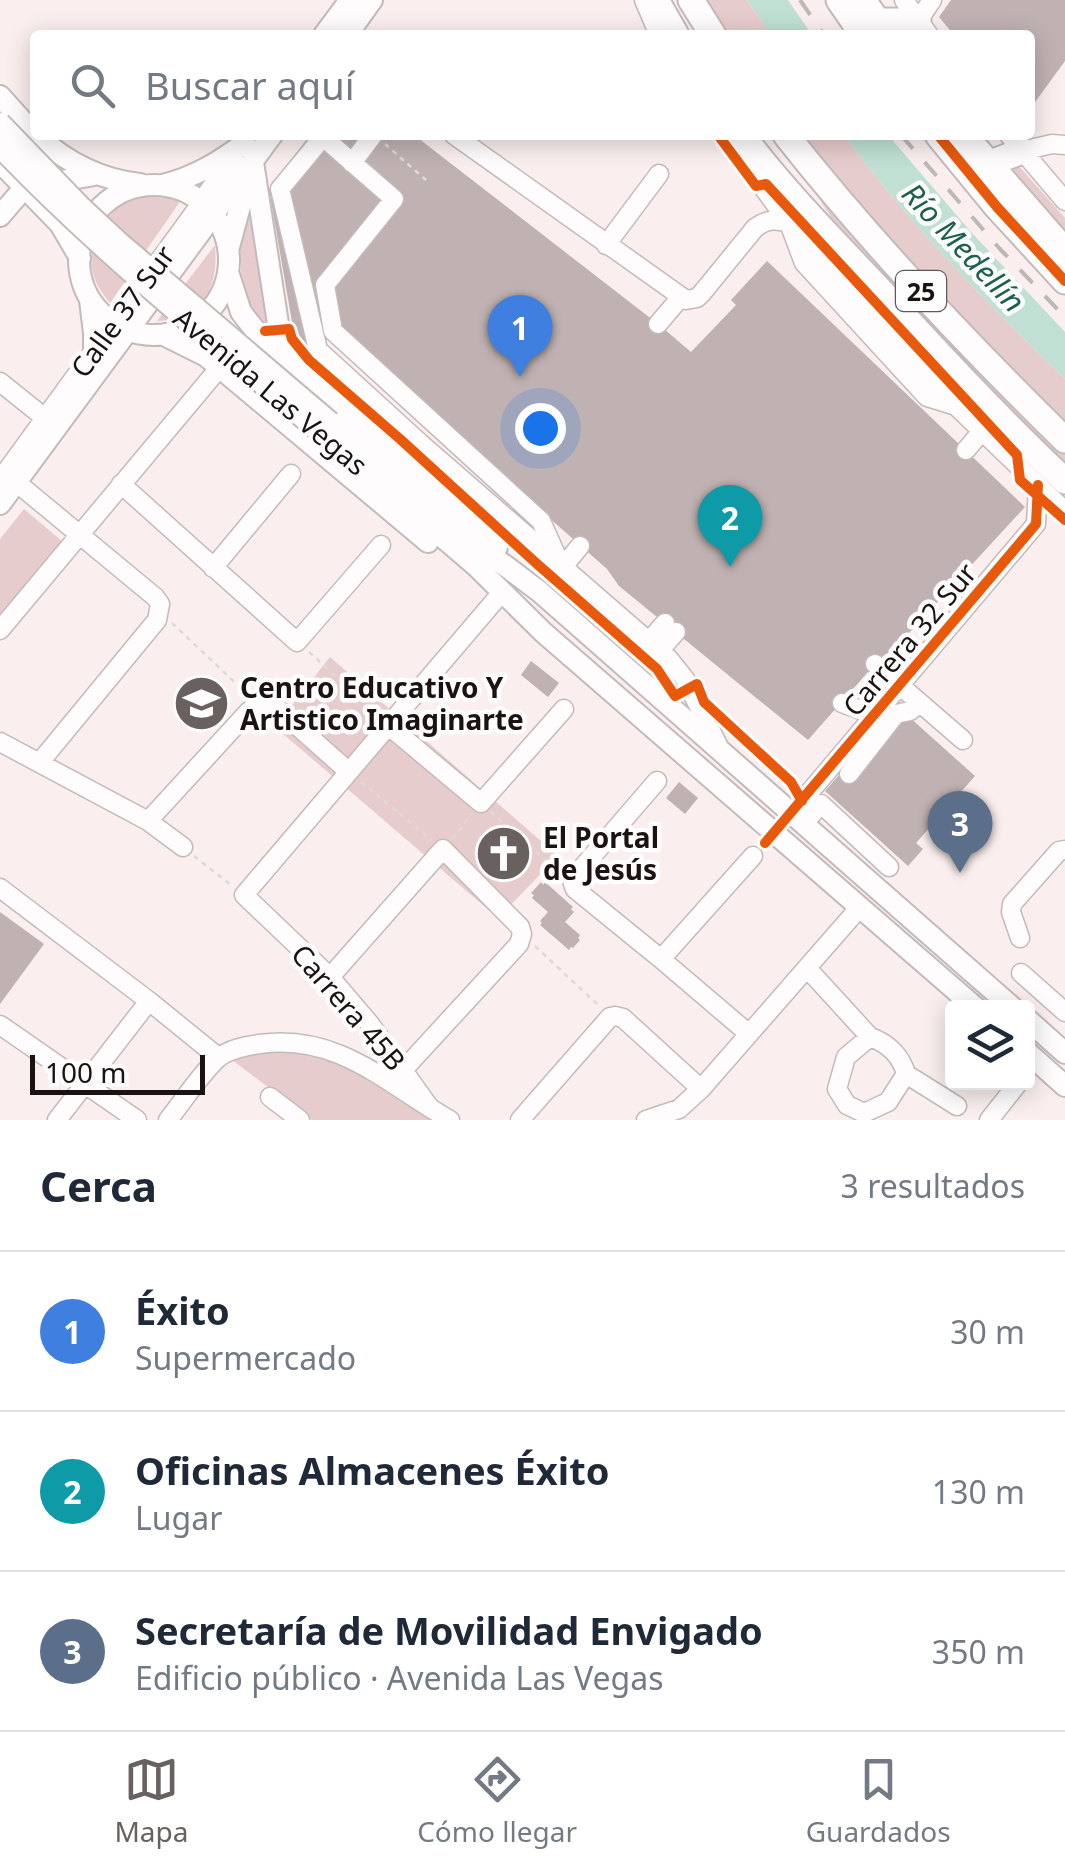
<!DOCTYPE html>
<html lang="es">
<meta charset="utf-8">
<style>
body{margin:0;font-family:"Noto Sans",sans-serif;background:#f2f2f3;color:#1f2937}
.controls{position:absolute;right:30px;bottom:30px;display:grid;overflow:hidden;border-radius:10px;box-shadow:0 5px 25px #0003}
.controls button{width:90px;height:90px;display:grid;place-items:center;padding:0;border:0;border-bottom:2px solid #e0e1e3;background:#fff;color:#1f2937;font:50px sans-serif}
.scale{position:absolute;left:30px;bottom:25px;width:175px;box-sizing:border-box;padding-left:10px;border:5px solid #1b1313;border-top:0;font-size:28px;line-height:35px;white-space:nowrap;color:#1b1313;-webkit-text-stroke:8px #fdfdfd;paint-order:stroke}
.you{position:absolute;left:540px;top:428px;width:35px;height:35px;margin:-25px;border:8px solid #fff;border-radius:50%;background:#1a73e8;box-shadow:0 0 0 15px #1a73e833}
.badge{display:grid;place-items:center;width:65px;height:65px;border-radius:50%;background:#696060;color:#fff;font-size:32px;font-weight:700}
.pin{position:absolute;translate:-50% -82px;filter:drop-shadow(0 2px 5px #0008)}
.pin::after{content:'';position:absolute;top:52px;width:35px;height:30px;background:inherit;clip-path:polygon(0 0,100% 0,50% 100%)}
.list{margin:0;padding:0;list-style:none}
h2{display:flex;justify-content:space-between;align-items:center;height:130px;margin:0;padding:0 40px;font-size:42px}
h2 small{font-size:32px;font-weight:400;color:#747a83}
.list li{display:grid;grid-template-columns:65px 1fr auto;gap:30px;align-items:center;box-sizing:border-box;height:160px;padding:0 40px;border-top:2px solid #e0e1e3}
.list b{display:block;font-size:38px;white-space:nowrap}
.list p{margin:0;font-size:32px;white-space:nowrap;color:#747a83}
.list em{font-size:32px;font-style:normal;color:#747a83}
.icon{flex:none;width:55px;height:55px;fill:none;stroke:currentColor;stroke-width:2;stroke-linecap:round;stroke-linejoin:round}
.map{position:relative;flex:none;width:1065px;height:1120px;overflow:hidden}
.search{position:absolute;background:#fff;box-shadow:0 5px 25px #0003;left:30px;right:30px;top:30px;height:110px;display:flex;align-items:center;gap:25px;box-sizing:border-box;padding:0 35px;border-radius:10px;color:#747a83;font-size:38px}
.sheet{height:610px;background:#fff}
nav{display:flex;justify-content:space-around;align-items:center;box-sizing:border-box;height:140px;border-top:2px solid #e0e1e3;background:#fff;font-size:28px;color:#747a83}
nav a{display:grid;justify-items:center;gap:5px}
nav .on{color:#696060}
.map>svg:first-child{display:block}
.green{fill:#e6cccd}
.water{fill:#bfe0d3}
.building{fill:#c0b2b2}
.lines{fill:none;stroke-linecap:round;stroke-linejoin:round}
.minor-casing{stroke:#c4baba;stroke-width:21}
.major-casing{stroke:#c4baba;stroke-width:24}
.highway-casing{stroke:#c4baba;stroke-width:29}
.path{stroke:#dddada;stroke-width:2.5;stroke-dasharray:5 5;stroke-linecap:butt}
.minor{stroke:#fefcfc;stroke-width:18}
.major{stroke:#fefcfc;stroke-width:20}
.highway{stroke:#fefcfc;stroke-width:25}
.rail{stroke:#bbb8b8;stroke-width:4;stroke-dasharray:18 18;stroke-linecap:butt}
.major-bridge-casing{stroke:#c4baba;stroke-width:24;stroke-linecap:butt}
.major-bridge{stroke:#fefcfc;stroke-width:20}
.cycleway-casing{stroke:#fdfdfd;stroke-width:16}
.cycleway{stroke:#e8590c;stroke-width:10}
.labels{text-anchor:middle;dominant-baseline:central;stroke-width:9;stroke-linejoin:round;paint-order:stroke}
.shield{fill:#fdfdfd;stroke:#5f5959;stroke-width:2.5}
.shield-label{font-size:25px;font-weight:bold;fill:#1b1313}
.street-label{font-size:28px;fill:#1b1313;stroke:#fdfdfd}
.poi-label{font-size:28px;font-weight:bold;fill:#1b1313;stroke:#fdfdfd;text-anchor:start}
.water-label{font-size:30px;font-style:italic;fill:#1f604d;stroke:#fdfdfd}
</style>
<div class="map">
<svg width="1065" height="1120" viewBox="0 0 1065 1120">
<rect width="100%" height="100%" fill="#faeeee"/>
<path class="green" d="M703 0H747L771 35H727Z
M802 135H844C909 223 986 303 1065 379V424L1027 388 842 185Z
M798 165 1001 391 1065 453V468L998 402 926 317 832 219Z
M1018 165 1065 218V237L1003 166Z
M150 194 166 195 181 200 110 303C87 276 85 253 105 223 117 204 129 197 150 194Z
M244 210 255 212 272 324 266 330 241 289V254L237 238Z
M215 245C219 288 203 319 157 321Z
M24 509 63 542 0 618V539Z
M330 657 558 856 498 918 275 727Z
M284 1047 331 1058 399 1099 442 1120H312L232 1060 247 1053Z"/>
<path class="water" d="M747 0H788L812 35H771Z
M844 135H888L971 232 1065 332V379C986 303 909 223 844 135Z"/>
<path class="building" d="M951 0H1065V61L1030 109V35H954L939 17Z
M310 135H414L658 324 691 352 736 305 731 300 767 261 1025 507 896 647 875 664 808 740 619 586 607 569 341 334 336 308 305 346 292 322 269 189Z
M531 661 559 683 548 697 521 675Z
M908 716 975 776 916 843 923 849 908 866 825 791 839 775 849 783Z
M679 782 698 798 685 814 666 798Z
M541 882 543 885 545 882 573 907 571 909 574 912 565 922 580 935 578 938 580 940 573 948 571 947 569 950 540 925 542 923 540 921 548 912 532 898 534 895 531 893Z
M0 912 44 944 0 1004Z"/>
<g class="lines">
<defs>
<path id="minor" d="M644 0 659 35
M904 0 929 35
M918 21 932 0
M454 135 686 300 697 298 702 293 755 228C767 219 775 219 789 223L804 263 927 397 956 406
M725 135 789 223 854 294 956 406 1065 511
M1009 135 1065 201
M1022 151 1052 144 1065 145
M352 163 373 135
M606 245 659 174
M658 324 680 298
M0 382 45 418
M966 450 982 431
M0 480 202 202
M16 482 155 597 160 604 157 620 40 762
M121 484 297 642 381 545
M580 546 562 568 541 521 333 331 325 285 394 199 323 137 280 189 318 350 420 443 669 659 685 679 718 745
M213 568 291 474
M0 630 220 367
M648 642 665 623
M659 651 676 632
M875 664 963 740
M842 703 874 715
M389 726 481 803 564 709
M0 742 148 821 183 847
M849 774 896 714 910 711 920 703
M657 781 575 876 573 884 575 889 661 959 749 1034
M792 813 1036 524 1038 485
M148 821 248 712 258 704 276 707 349 772
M804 823 821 804 889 867
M0 888 149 1001 218 1057
M1020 938 1011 912 1012 904 1059 851 1065 850
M661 959 753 856
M807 968 870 1037 846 1057 837 1089 847 1105 864 1113 888 1102 906 1074 957 1106
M1021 973 1065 1012
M330 977 443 849 520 927 522 934 519 944 404 1069
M0 1025 137 1120
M870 1037C887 1043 901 1055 906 1074
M270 1097 300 1120
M430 1108 370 1024 330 977 244 895 497 598
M57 1120 149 1001
M168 1120C184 1100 199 1076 217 1059 228 1049 245 1046 260 1044 338 1033 387 1084 450 1120
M520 1120 610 1017 615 1016 623 1018 701 1089
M646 1120 679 1109 701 1089 860 907
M989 1120 1019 1082"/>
<path id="major" d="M324 35 350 0
M347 35 372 0
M0 96 35 135
M36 135C66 162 99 180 140 184
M0 162 60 224 80 258
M253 162 279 330 283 343 291 356
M163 185C195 177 219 162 245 143
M79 260a75 75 0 1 1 150 0a75 75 0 1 1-150 0Z
M202 202 233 159
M0 216 24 188 94 175
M229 247 249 173
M228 272 241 312 255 330 477 526 497 547
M90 300 94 333V350
M164 335 206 356 428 542
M330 422 467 537 540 592 1013 1008
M320 432 476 566 544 633 976 1008
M0 504 272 135
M1028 1020 1065 1053
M1028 1053 1065 1086"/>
<path id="highway" d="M656 0 676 35
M691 0 713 35
M839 0 863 35
M863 0 887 35
M876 21H918
M742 135C783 190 832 239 879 289 940 355 1000 420 1065 481
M786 135C871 243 967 344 1065 440
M938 135 997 207 1065 281
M964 135 1065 251
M988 164 1022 151"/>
</defs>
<use href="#minor" class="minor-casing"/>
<use href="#major" class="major-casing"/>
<use href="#highway" class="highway-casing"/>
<path class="path" d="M385 144 426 180
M172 623 246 693
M309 652 377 714
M361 782 432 840
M491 812 560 873
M452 839 472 814
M194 856 231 885
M535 946 598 1005"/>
<use href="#minor" class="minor"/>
<use href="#major" class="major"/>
<use href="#highway" class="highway"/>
<path class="rail" d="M800 0 824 35
M901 135 1000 249 1065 317"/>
<defs>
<path id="major-bridge" d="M0 123 80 206 121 244 330 422
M0 147C99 251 211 340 320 432"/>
</defs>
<use href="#major-bridge" class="major-bridge-casing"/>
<use href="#major-bridge" class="major-bridge"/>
<defs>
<path id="cycleway" d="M718 135 756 186 766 184 1017 455 1020 480 1065 520
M938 135 997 207 1065 281
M265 331 289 329 292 339 309 360 400 439 536 563 657 669 675 696 697 684 704 702 791 782 802 801
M765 843 1036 524 1038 485"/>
</defs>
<use href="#cycleway" class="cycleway-casing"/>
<use href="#cycleway" class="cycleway"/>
</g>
<defs>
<symbol id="school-disc" viewBox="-11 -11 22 22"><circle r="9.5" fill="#696060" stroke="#fdfdfd"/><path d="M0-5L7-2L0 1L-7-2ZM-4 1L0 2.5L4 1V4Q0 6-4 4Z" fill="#fff"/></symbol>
<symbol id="church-disc" viewBox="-11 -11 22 22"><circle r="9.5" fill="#696060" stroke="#fdfdfd"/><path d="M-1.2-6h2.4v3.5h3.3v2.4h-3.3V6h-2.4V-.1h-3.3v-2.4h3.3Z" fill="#fff"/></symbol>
</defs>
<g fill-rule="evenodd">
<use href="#school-disc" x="170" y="672" width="63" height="63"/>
<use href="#church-disc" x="472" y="822" width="63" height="63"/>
</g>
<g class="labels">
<rect class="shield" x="896" y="271" width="50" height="40" rx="8"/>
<g class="shield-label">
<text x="921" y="291">25</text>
</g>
<g class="street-label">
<text transform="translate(122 311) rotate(-54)">Calle 37 Sur</text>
<text transform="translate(271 391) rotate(40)">Avenida Las Vegas</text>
<text transform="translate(909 639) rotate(-50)">Carrera 32 Sur</text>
<text transform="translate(349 1007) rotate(49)">Carrera 45B</text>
</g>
<g class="poi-label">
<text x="240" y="687">Centro Educativo Y<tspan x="240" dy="32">Artistico Imaginarte</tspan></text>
<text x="543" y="837">El Portal<tspan x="543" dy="32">de Jesús</tspan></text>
</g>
<g class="water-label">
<text transform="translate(964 247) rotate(47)">Río Medellín</text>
</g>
</g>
</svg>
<div class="controls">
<button><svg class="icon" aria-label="layers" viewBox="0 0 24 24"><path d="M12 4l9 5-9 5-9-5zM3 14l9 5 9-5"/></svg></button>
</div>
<div class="scale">100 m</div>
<div class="you"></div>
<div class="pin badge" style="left:520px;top:377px;background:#3f7fe0">1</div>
<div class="pin badge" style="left:730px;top:567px;background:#0f9aa8">2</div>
<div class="pin badge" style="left:960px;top:873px;background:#5c6f8a">3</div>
<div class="search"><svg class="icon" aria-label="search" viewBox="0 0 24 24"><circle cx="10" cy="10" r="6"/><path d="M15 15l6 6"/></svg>Buscar aquí</div>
</div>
<section class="sheet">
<h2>Cerca<small>3 resultados</small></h2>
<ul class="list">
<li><span class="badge" style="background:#3f7fe0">1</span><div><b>Éxito</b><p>Supermercado</p></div><em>30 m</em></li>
<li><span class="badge" style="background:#0f9aa8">2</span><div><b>Oficinas Almacenes Éxito</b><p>Lugar</p></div><em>130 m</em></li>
<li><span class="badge" style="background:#5c6f8a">3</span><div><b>Secretaría de Movilidad Envigado</b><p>Edificio público · Avenida Las Vegas</p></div><em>350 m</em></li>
</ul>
</section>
<nav>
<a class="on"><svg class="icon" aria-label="map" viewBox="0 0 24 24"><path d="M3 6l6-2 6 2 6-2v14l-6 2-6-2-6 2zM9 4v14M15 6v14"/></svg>Mapa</a>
<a><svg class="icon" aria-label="directions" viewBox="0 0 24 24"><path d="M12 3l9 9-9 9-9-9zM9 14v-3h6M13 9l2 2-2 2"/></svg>Cómo llegar</a>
<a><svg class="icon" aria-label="saved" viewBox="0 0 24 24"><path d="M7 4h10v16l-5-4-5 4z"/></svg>Guardados</a>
</nav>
